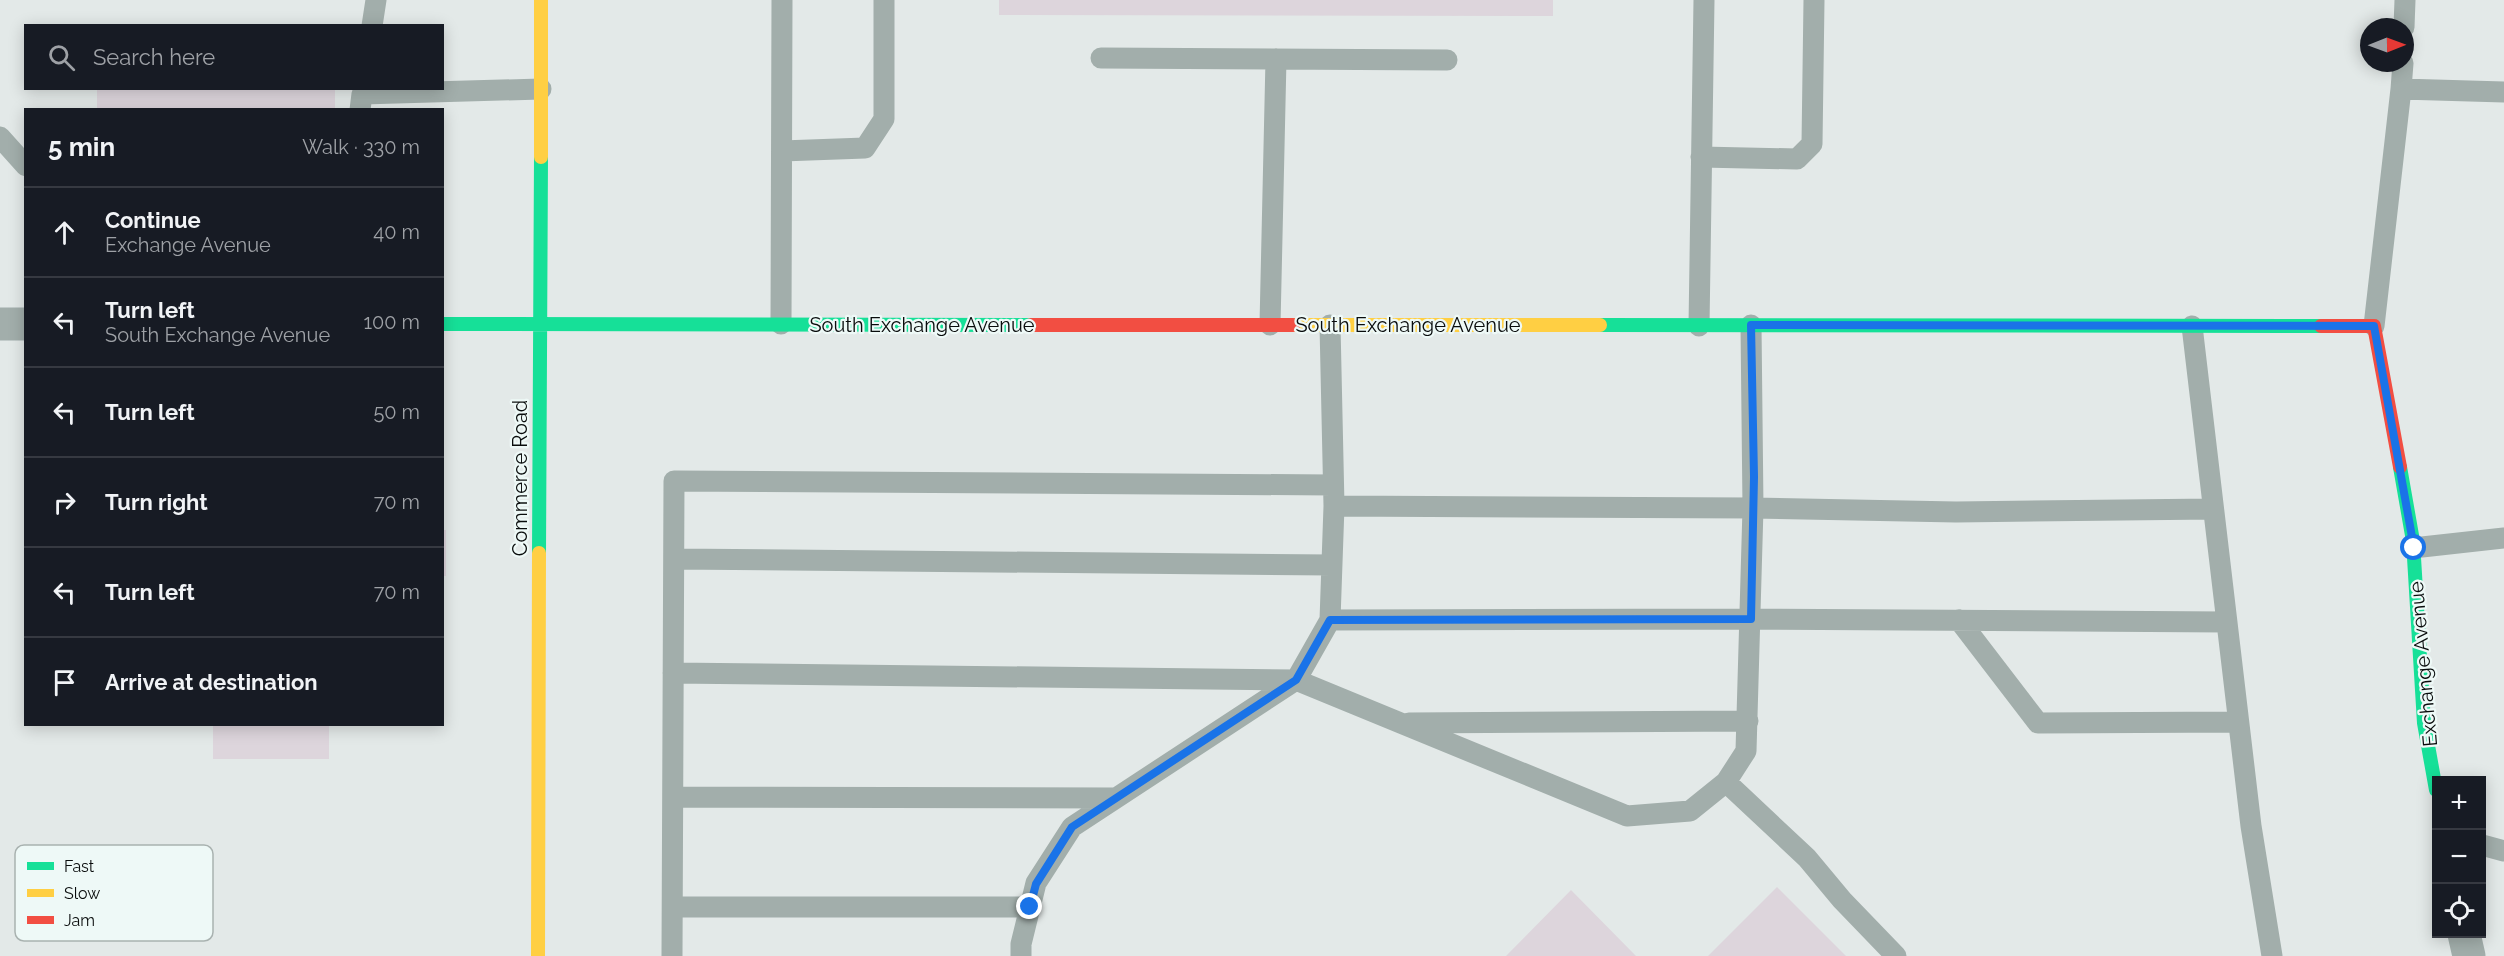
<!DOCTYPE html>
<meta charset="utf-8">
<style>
body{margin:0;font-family:Raleway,sans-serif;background:#242831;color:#f1f3f6}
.controls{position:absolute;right:18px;bottom:18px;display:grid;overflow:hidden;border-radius:0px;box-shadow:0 3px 15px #0003}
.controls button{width:54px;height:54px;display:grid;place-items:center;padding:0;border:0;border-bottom:2px solid #363941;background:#171b24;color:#f1f3f6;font:30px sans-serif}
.compass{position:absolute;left:2360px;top:18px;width:54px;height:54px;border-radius:50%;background:#171b24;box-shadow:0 3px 15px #0003;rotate:89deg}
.stop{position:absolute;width:18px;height:18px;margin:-14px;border:4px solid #1a73e8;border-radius:50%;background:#fff}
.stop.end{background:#1a73e8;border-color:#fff;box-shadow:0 2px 6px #0008}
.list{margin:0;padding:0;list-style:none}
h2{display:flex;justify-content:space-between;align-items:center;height:78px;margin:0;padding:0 24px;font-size:26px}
h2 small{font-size:20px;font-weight:400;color:#9ea1a6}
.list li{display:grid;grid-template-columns:39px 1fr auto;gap:18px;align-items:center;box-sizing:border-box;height:90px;padding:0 24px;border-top:2px solid #363941}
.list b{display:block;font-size:22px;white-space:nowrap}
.list p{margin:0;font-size:20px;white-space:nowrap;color:#9ea1a6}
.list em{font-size:20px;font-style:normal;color:#9ea1a6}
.icon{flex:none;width:33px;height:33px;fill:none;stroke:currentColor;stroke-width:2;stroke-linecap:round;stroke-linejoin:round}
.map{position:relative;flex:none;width:2504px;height:956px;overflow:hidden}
.search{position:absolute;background:#171b24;box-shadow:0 3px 15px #0003;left:24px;top:24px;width:420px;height:66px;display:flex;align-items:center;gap:15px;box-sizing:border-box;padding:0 21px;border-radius:0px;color:#9ea1a6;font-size:22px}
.panel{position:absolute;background:#171b24;box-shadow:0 3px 15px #0003;left:24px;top:108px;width:420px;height:618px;border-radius:0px}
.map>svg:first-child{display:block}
.building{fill:#ddd5dc}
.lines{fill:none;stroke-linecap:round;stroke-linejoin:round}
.lane{stroke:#a2aeab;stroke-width:21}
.street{stroke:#a2aeab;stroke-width:33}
.fast{stroke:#16e098;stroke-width:14}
.slow{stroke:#ffcf43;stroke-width:14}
.jam{stroke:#f24e42;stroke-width:14}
.route{stroke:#1a73e8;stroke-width:8}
.labels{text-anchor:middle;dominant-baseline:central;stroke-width:4.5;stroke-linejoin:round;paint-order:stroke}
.street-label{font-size:20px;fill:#090c0c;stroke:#eef9f7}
.key{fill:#eef9f7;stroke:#a9b2b0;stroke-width:1.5}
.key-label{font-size:16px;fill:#090c0c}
</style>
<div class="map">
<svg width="2504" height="956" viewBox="0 0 2504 956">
<rect width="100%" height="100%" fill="#e3e9e8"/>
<path class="building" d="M999 0H1553V16L999 15Z
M97 88H335V110H97Z
M442 530H446V576H442Z
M213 724H329V759H213Z
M1777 887 1846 956H1708Z
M1571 890 1636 956H1506Z"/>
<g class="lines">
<path class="lane" d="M372 26 376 0
M2404 27 2405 0
M1101 58 1447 60
M2401 89 2403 63
M360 110 362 94 541 89
M0 137 26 166
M782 151 865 148 884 119V0
M1701 157 1797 159 1812 144 1814 0
M781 324 782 0
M1270 325 1276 59
M1330 325 1334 506 1753 508 1956 512 2213 509
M1699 326 1704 0
M2192 326 2251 826 2272 956
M2374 326 2401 89 2504 92
M2413 548 2504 538
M674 559 1332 565
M1330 620 1751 619 2226 622
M1959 620 2038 723 2238 722
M673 673 1296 680 1627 816 1690 811 1726 782 1746 751 1753 508 1751 325
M1409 723 1748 721
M1726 782 1807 858 1842 900 1896 956
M673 797 1115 798
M2482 845 2504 851
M673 907H1030
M672 956 674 481 1333 485
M1021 956V944L1036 883 1072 827 1296 680 1330 620 1334 506"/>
<path class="street" d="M0 324H26
M2464 934 2469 956"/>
<path class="fast" d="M442 324 1031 325
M1600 325 2321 326
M2400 467 2413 541 2424 723 2436 790
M539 553 541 157"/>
<path class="slow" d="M541 157V0
M1293 325H1600
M538 956 539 553"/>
<path class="jam" d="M1031 325H1293
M2321 326H2374L2400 467"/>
</g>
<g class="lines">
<path class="route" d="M1030 907 1036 884 1072 827 1296 680 1330 620 1751 619 1754 477 1751 325 2374 326 2414 548"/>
</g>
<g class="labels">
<g class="street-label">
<text x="922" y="325">South Exchange Avenue</text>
<text x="1408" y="325">South Exchange Avenue</text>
<text transform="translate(520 478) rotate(-90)">Commerce Road</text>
<text transform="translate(2423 664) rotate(-95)">Exchange Avenue</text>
</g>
</g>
<rect x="15" y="845" width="198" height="96" rx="9" class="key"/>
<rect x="27" y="862" width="27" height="8" fill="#16e098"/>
<rect x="27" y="889" width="27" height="8" fill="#ffcf43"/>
<rect x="27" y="916" width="27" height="8" fill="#f24e42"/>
<g class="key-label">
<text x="64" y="872">Fast</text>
<text x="64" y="899">Slow</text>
<text x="64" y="926">Jam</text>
</g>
</svg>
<div class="controls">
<button>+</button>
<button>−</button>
<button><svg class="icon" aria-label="locate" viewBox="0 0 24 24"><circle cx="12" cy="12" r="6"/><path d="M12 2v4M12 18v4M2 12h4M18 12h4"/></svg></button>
</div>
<svg class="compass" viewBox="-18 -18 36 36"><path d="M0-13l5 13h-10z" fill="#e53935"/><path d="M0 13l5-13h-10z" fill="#9ea1a6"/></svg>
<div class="stop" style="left:2414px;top:548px"></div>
<div class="stop end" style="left:1030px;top:907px"></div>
<div class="search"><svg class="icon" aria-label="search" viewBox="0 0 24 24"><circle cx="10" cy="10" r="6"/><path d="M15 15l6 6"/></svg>Search here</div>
<section class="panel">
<h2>5 min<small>Walk · 330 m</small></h2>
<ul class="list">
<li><svg class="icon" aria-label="ahead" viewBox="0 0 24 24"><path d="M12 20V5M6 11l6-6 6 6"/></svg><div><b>Continue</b><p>Exchange Avenue</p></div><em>40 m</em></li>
<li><svg class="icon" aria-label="left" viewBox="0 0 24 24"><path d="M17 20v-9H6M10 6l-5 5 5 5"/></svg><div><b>Turn left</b><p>South Exchange Avenue</p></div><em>100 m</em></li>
<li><svg class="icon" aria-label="left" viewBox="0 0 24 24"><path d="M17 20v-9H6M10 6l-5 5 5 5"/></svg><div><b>Turn left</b></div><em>50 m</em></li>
<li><svg class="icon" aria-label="right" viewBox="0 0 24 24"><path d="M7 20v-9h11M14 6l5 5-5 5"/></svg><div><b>Turn right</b></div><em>70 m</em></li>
<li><svg class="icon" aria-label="left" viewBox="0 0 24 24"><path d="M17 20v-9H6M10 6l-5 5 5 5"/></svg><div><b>Turn left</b></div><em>70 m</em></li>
<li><svg class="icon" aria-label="arrive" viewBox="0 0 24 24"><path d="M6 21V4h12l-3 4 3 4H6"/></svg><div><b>Arrive at destination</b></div></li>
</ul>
</section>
</div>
